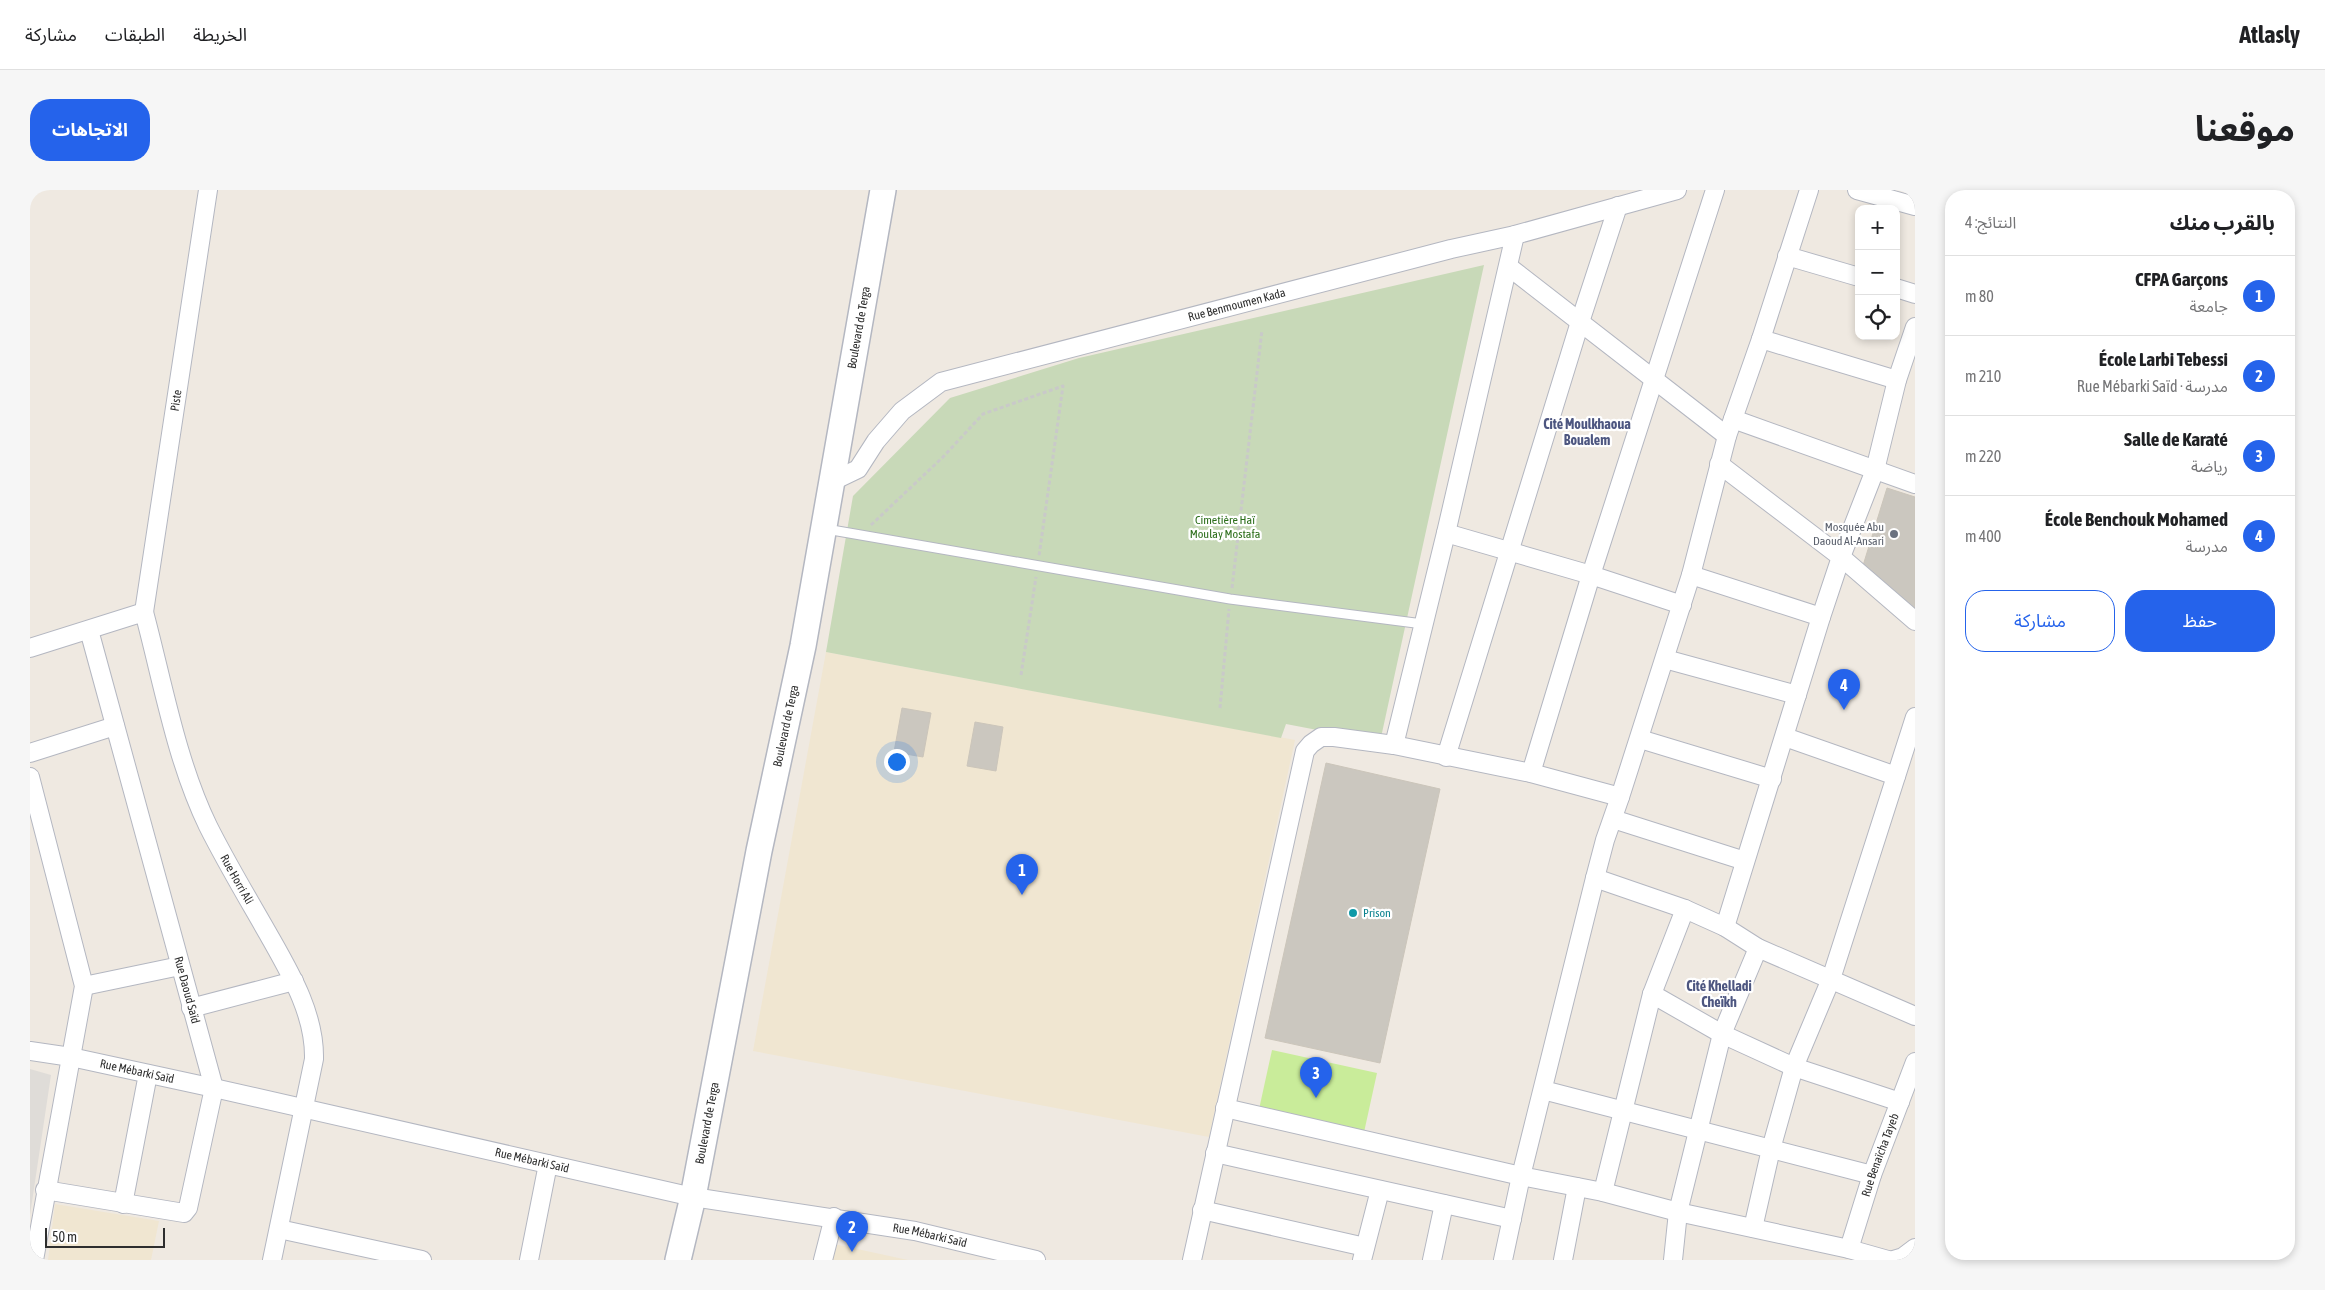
<!DOCTYPE html>
<html lang="ar">
<meta charset="utf-8">
<style>
body{margin:0;font-family:"Asap Condensed","Noto Sans Arabic",sans-serif;background:#f6f6f6;color:#202124;direction:rtl}
.controls{position:absolute;right:15px;top:15px;display:grid;overflow:hidden;border-radius:10px;box-shadow:0 2px 8px #0003}
.controls button{width:45px;height:45px;display:grid;place-items:center;padding:0;border:0;border-bottom:1px solid #e0e0e0;background:#fff;color:#202124;font:25px sans-serif}
.scale{position:absolute;left:15px;bottom:12px;width:120px;box-sizing:border-box;padding-left:5px;border:2px solid #2e2e2e;border-top:0;font-size:14px;line-height:18px;white-space:nowrap;color:#2e2e2e;-webkit-text-stroke:4px #fff;paint-order:stroke}
.you{position:absolute;left:866px;top:571px;width:18px;height:18px;margin:-12px;border:4px solid #fff;border-radius:50%;background:#1a73e8;box-shadow:0 0 0 8px #1a73e833}
.badge{display:grid;place-items:center;width:32px;height:32px;border-radius:50%;background:#2563eb;color:#fff;font-size:16px;font-weight:700}
.pin{position:absolute;translate:-50% -41px;filter:drop-shadow(0 1px 2px #0008)}
.pin::after{content:'';position:absolute;top:26px;width:18px;height:15px;background:inherit;clip-path:polygon(0 0,100% 0,50% 100%)}
.list{margin:0;padding:0;list-style:none}
h2{display:flex;justify-content:space-between;align-items:center;height:65px;margin:0;padding:0 20px;font-size:21px}
h2 small{font-size:16px;font-weight:400;color:#757577}
.list li{display:grid;grid-template-columns:32px 1fr auto;gap:15px;align-items:center;box-sizing:border-box;height:80px;padding:0 20px;border-top:1px solid #e0e0e0}
.list b{display:block;font-size:19px;white-space:nowrap}
.list p{margin:0;font-size:16px;white-space:nowrap;color:#757577}
.list em{font-size:16px;font-style:normal;color:#757577}
.actions{display:flex;gap:10px;padding:15px 20px}
.actions a{flex:1;padding:11px 0;border:1px solid #2563eb;border-radius:20px;text-align:center;font-size:18px;color:#2563eb}
.actions .main{background:#2563eb;color:#fff}
.icon{flex:none;width:28px;height:28px;fill:none;stroke:currentColor;stroke-width:2;stroke-linecap:round;stroke-linejoin:round}
.map{position:relative;flex:none;width:1885px;height:1070px;overflow:hidden;direction:ltr;border-radius:20px}
header{display:flex;align-items:center;gap:30px;box-sizing:border-box;height:70px;padding:0 25px;background:#fff;border-bottom:1px solid #e0e0e0}
header strong{font-size:24px}
nav{display:flex;gap:28px;margin-inline-start:auto;font-size:18px}
.intro{display:flex;align-items:center;justify-content:space-between;box-sizing:border-box;height:120px;padding:0 30px}
h1{margin:0;font-size:35px}
.button{padding:12px 22px;border-radius:20px;background:#2563eb;color:#fff;font-size:18px;font-weight:700}
main{display:flex;gap:30px;padding:0 30px}
aside{flex:1;background:#fff;border-radius:20px;box-shadow:0 2px 8px #0003}
.map>svg:first-child{display:block}
.education{fill:#f0e6d1}
.cemetery{fill:#c8d9b8}
.pitch{fill:#c9ec9a}
.plaza{fill:#dfdcd8}
.building{fill:#cbc7bf;stroke:#cbc5ba}
.lines{fill:none;stroke-linecap:round;stroke-linejoin:round}
.service-casing{stroke:#b4b7c1;stroke-width:11}
.minor-casing{stroke:#b4b7c1;stroke-width:20}
.secondary-casing{stroke:#b4b7c1;stroke-width:28}
.path{stroke:#c9c9c9;stroke-width:3;stroke-dasharray:4 2.5;stroke-linecap:butt}
.service{stroke:#fff;stroke-width:9}
.minor{stroke:#fff;stroke-width:18}
.secondary{stroke:#fff;stroke-width:25}
.worship-dot{fill:#6b7280;stroke:#fff;stroke-width:2}
.culture-dot{fill:#0f9aa8;stroke:#fff;stroke-width:2}
.labels{text-anchor:middle;dominant-baseline:central;stroke-width:4.5;stroke-linejoin:round;paint-order:stroke}
.street-label{font-size:12px;fill:#2e2e2e;stroke:#fff}
.park-label{font-size:12px;fill:#2c6e1b;stroke:#fff}
.worship-label{font-size:12px;fill:#5b616d;stroke:#fff;text-anchor:end}
.culture-label{font-size:12px;fill:#0d838f;stroke:#fff;text-anchor:start}
.neighbourhood-label{font-size:14px;font-weight:bold;fill:#4d5680;stroke:#fff}
</style>
<header>
<strong>Atlasly</strong>
<nav><a>الخريطة</a><a>الطبقات</a><a>مشاركة</a></nav>
</header>
<div class="intro"><h1>موقعنا</h1><a class="button">الاتجاهات</a></div>
<main>
<aside>
<h2>بالقرب منك<small>النتائج: 4</small></h2>
<ul class="list">
<li><span class="badge">1</span><div><b>CFPA Garçons</b><p>جامعة</p></div><em>80 m</em></li>
<li><span class="badge">2</span><div><b>École Larbi Tebessi</b><p>مدرسة · Rue Mébarki Saïd</p></div><em>210 m</em></li>
<li><span class="badge">3</span><div><b>Salle de Karaté</b><p>رياضة</p></div><em>220 m</em></li>
<li><span class="badge">4</span><div><b>École Benchouk Mohamed</b><p>مدرسة</p></div><em>400 m</em></li>
</ul>
<div class="actions"><a class="main">حفظ</a><a>مشاركة</a></div>
</aside>
<div class="map">
<svg width="1885" height="1070" viewBox="0 0 1885 1070">
<rect width="100%" height="100%" fill="#efe9e1"/>
<path class="education" d="M796 462 1265 550 1179 947 723 861Z
M25 1014 129 1031 121 1070H18Z
M804 1054 878 1070H801Z"/>
<path class="cemetery" d="M1454 75 1350 552 1256 534 1251 548 796 462 823 306 920 208 1049 168Z"/>
<path class="pitch" d="M1242 860 1347 883 1331 956 1226 933Z"/>
<path class="plaza" d="M0 879 21 885 0 1025Z"/>
<path class="building" d="M1857 298 1885 307V422L1831 382Z
M872 518 901 523 893 567 864 562Z
M945 532 973 537 966 581 937 576Z
M1296 573 1410 599 1350 873 1235 848Z"/>
<g class="lines">
<defs>
<path id="service" d="M796 339 1200 409 1393 434"/>
<g id="minor">
<path d="M1827 0 1885 16"/>
<path d="M1757 66 1829 87"/>
<path d="M1479 77 1697 246"/>
<path d="M1866 98 1885 104"/>
<path d="M1731 149 1867 190"/>
<path d="M1703 229 1885 294"/>
<path d="M1689 274 1811 367 1885 431"/>
<path id="s1" d="M803 291 828 279 846 251 872 221 911 192 1421 59 1485 45 1647 0"/>
<path d="M1416 343 1561 385 1652 415"/>
<path d="M1661 385 1791 427"/>
<path id="s2" d="M114 422 178 0"/>
<path id="s3" d="M0 458 114 422C133 493 146 570 178 636 196 672 217 707 237 742 259 781 285 823 284 869L242 1070"/>
<path d="M1635 469 1767 505"/>
<path d="M1755 547 1866 586"/>
<path d="M1610 549 1742 589"/>
<path d="M1364 555 1416 343 1485 45"/>
<path d="M0 563 85 536"/>
<path d="M1416 567 1550 132 1588 16"/>
<path d="M1501 583 1561 385 1685 0"/>
<path d="M0 587 54 796 4 1070"/>
<path d="M1590 607 1661 385 1697 246 1731 149 1779 0"/>
<path d="M1583 629 1715 671"/>
<path d="M1565 688 1655 719 1695 737 1728 758 1885 826"/>
<path d="M1695 737 1791 427 1811 367 1845 280 1867 190 1885 137"/>
<path d="M54 796 150 776"/>
<path d="M1622 804 1692 844 1764 877 1870 912"/>
<path d="M161 818 264 791"/>
<path id="s4" d="M0 861 41 867 184 898 663 1007 885 1041 1006 1070"/>
<path d="M1513 900 1842 985"/>
<path d="M1195 918 1491 986 1573 1002 1648 1022 1819 1059 1858 1070"/>
<path d="M1185 963 1482 1029"/>
<path d="M15 1000 154 1023 158 1018 184 898 59 440"/>
<path d="M1573 1002 1622 804 1655 719"/>
<path d="M93 1014 118 884"/>
<path d="M1172 1020 1335 1057"/>
<path d="M1723 1038 1741 959 1764 877 1801 789 1885 527"/>
<path d="M249 1039 392 1070"/>
<path id="s5" d="M1819 1059 1842 985 1885 872"/>
<path d="M499 1070 518 974"/>
<path d="M793 1070 804 1027"/>
<path d="M1162 1070 1275 561 1281 554 1291 547H1304L1364 555 1501 583 1590 607 1575 650 1565 688 1491 986 1473 1070"/>
<path d="M1332 1070 1350 1000"/>
<path d="M1402 1070 1414 1014"/>
<path d="M1533 1070 1547 997"/>
<path d="M1643 1070 1648 1022 1692 844 1728 758"/>
<path d="M1863 1070 1873 1067 1885 1058"/>
</g>
<g id="secondary">
<path id="s6" d="M648 1070 663 1007 729 661 773 456 853 0"/>
</g>
</defs>
<use href="#service" class="service-casing"/>
<use href="#minor" class="minor-casing"/>
<use href="#secondary" class="secondary-casing"/>
<path class="path" d="M841 335 913 267 953 224 1033 196 1009 366
M1202 398 1232 140
M991 485 1006 387
M1190 518 1199 419"/>
<use href="#service" class="service"/>
<use href="#minor" class="minor"/>
<use href="#secondary" class="secondary"/>
</g>
<circle class="worship-dot" cx="1864" cy="344" r="5"/>
<circle class="culture-dot" cx="1323" cy="723" r="5"/>
<g class="labels">
<g class="street-label">
<text stroke="none"><textPath href="#s1" startOffset="455">Rue Benmoumen Kada</textPath></text>
<text stroke="none"><textPath href="#s6" startOffset="950">Boulevard de Terga</textPath></text>
<text stroke="none"><textPath href="#s2" startOffset="214">Piste</textPath></text>
<text stroke="none"><textPath href="#s6" startOffset="545">Boulevard de Terga</textPath></text>
<text stroke="none"><textPath href="#s3" startOffset="404">Rue Horri Ali</textPath></text>
<text transform="translate(157 800) rotate(75)">Rue Daoud Saïd</text>
<text stroke="none"><textPath href="#s4" startOffset="109">Rue Mébarki Saïd</textPath></text>
<text stroke="none"><textPath href="#s6" startOffset="140">Boulevard de Terga</textPath></text>
<text stroke="none"><textPath href="#s5" startOffset="99">Rue Benaïcha Tayeb</textPath></text>
<text stroke="none"><textPath href="#s4" startOffset="514">Rue Mébarki Saïd</textPath></text>
<text stroke="none"><textPath href="#s4" startOffset="919">Rue Mébarki Saïd</textPath></text>
</g>
<g class="park-label">
<text x="1195" y="330">Cimetière Haï<tspan x="1195" dy="14">Moulay Mostafa</tspan></text>
</g>
<g class="worship-label">
<text x="1854" y="337">Mosquée Abu<tspan x="1854" dy="14">Daoud Al-Ansari</tspan></text>
</g>
<g class="culture-label">
<text x="1333" y="723">Prison</text>
</g>
<g class="neighbourhood-label">
<text x="1557" y="234">Cité Moulkhaoua<tspan x="1557" dy="16">Boualem</tspan></text>
<text x="1689" y="796">Cité Khelladi<tspan x="1689" dy="16">Cheïkh</tspan></text>
</g>
</g>
</svg>
<div class="controls">
<button>+</button>
<button>−</button>
<button><svg class="icon" aria-label="locate" viewBox="0 0 24 24"><circle cx="12" cy="12" r="6"/><path d="M12 2v4M12 18v4M2 12h4M18 12h4"/></svg></button>
</div>
<div class="scale">50 m</div>
<div class="you"></div>
<div class="pin badge" style="left:992px;top:705px">1</div>
<div class="pin badge" style="left:822px;top:1062px">2</div>
<div class="pin badge" style="left:1286px;top:908px">3</div>
<div class="pin badge" style="left:1814px;top:520px">4</div>
</div>
</main>
